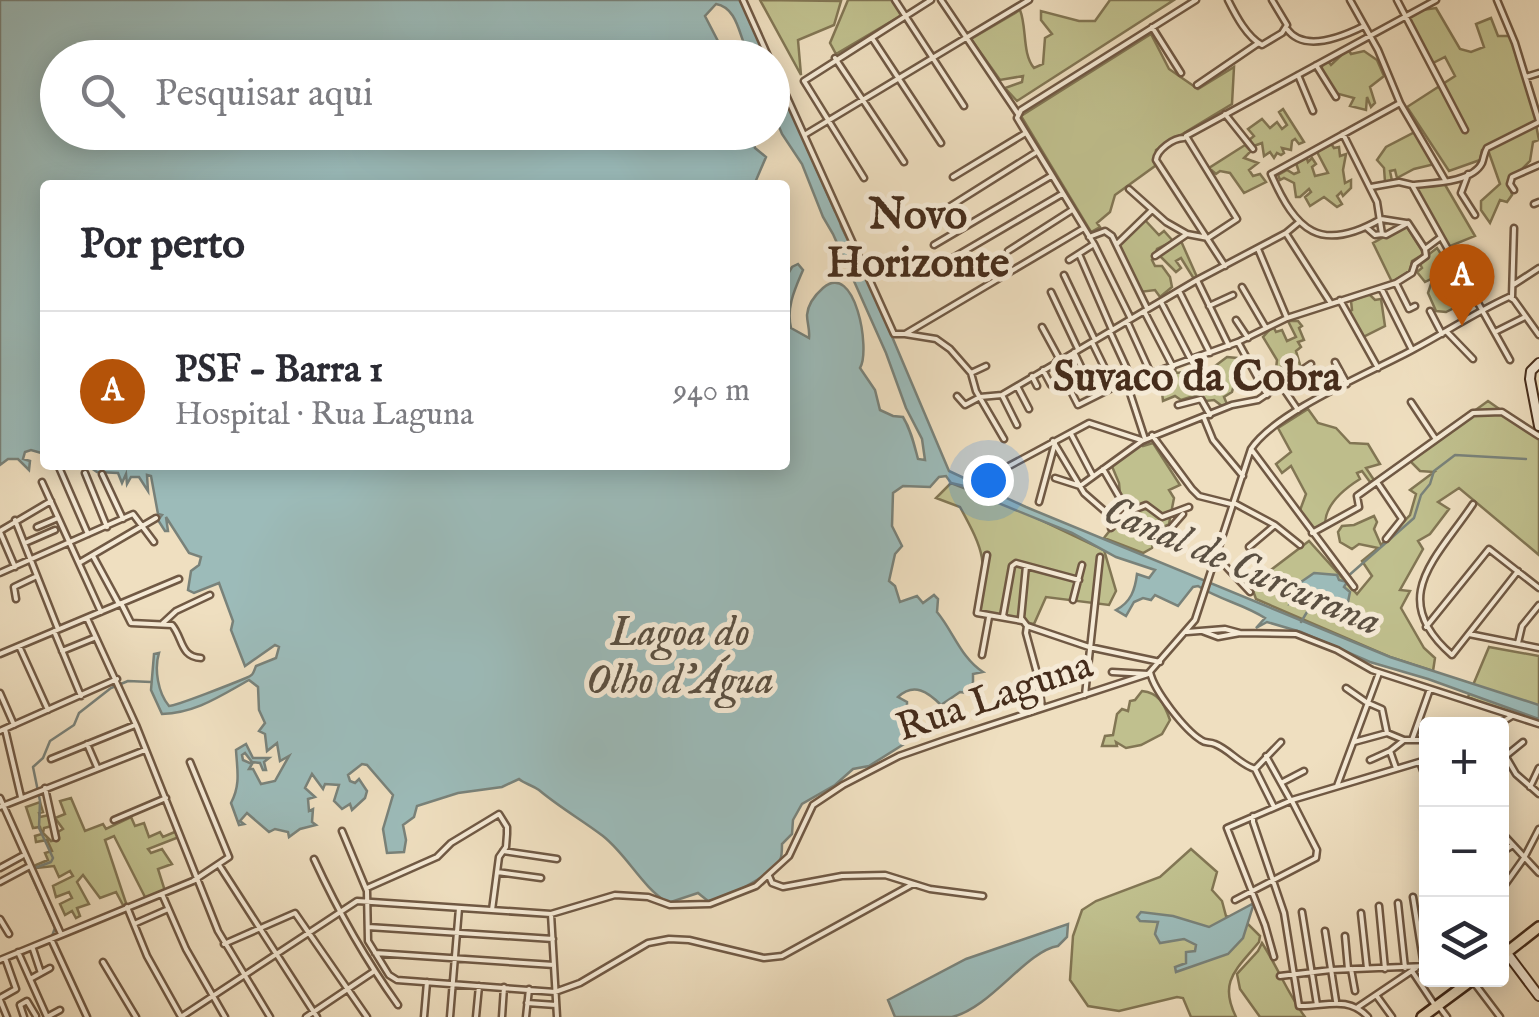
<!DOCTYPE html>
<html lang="pt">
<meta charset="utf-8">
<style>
body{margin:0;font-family:"IM FELL English",serif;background:#f7f7f7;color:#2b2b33}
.controls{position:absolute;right:30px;bottom:30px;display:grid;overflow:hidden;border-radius:10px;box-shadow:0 5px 25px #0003}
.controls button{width:90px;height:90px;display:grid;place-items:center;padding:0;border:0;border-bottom:2px solid #e1e1e2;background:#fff;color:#2b2b33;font:50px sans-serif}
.you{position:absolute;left:988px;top:480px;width:35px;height:35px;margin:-25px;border:8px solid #fff;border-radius:50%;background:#1a73e8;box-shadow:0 0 0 15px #1a73e833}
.badge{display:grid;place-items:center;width:65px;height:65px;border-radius:50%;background:#b45309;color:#fff;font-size:32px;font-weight:700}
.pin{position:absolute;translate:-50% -82px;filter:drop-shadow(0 2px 5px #0008)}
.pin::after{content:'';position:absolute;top:52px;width:35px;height:30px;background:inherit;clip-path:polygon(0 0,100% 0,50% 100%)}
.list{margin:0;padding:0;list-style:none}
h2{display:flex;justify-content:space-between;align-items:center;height:130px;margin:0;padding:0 40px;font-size:42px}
h2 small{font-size:32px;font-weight:400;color:#7c7c81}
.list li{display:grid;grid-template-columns:65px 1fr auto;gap:30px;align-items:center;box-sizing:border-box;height:160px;padding:0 40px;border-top:2px solid #e1e1e2}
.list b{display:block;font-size:38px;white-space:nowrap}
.list p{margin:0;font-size:32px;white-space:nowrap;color:#7c7c81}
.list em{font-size:32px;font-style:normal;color:#7c7c81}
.icon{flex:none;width:55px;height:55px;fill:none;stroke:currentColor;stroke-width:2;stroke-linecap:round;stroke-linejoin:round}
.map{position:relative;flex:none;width:1539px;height:1017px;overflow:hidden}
.search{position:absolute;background:#fff;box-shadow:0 5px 25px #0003;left:40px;top:40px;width:750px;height:110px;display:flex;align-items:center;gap:25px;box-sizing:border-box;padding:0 35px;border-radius:55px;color:#7c7c81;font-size:38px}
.panel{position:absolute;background:#fff;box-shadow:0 5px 25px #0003;left:40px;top:180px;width:750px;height:290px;border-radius:10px}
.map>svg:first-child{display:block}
.green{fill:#c0c08e;stroke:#827654;stroke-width:2.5}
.water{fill:#9cbbb9;stroke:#79827a;stroke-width:2.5}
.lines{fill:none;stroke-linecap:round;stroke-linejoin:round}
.stream{stroke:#79827a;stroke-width:2.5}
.street-casing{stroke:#705944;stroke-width:9}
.secondary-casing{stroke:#452c1b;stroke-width:12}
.primary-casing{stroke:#452c1b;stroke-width:14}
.street{stroke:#f5ead6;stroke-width:4}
.secondary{stroke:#f5ead6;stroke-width:8}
.primary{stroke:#efdfc0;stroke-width:9}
.labels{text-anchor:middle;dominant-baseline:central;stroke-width:10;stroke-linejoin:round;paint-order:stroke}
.street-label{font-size:40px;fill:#452c1b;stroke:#f5ead6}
.neighbourhood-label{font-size:42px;font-weight:bold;fill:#452c1b;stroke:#f5ead6}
.water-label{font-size:42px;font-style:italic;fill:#5b5042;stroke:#f5ead6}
</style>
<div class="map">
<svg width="1539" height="1017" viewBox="0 0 1539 1017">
<rect width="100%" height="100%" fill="#efdfc0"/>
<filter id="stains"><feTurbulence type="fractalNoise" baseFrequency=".002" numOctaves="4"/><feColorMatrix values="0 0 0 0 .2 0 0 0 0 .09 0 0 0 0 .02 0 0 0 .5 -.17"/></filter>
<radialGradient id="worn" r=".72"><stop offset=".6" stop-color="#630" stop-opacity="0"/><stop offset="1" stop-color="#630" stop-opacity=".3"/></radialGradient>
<path class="green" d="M760 0 841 1 834 25 798 40 801 75Z
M848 0H893L902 15 836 54 830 43Z
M1110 0H1174L1017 101 1005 88 1022 82 1023 76 1000 80 971 39 1020 10C1027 27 1022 54 1034 68L1043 64 1045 38 1052 34 1041 20V11L1079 21H1095Z
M1436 8 1460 49 1471 52 1484 47 1476 24 1491 18 1498 36H1510L1518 53 1537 120 1482 150 1480 160 1449 171 1407 107 1455 76 1445 57 1429 65 1409 17 1422 10Z
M1151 34 1169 69 1198 89 1234 67 1232 104 1156 150 1155 166 1115 195 1110 212 1097 223 1100 227 1091 232 1021 116Z
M1348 49 1351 54 1364 51 1377 60 1384 76 1370 87 1375 103 1371 107 1367 97 1366 110 1350 106 1354 98 1335 93 1321 70 1323 63 1327 60 1331 65Z
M1283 109 1304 142 1299 144 1295 139 1292 141 1291 150 1282 148 1284 153 1281 155 1277 153 1274 158 1270 152 1264 156 1262 143 1251 147 1249 140 1254 136 1248 129 1262 119 1270 128 1277 122 1282 129 1287 125 1279 112Z
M1536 125 1539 140 1533 142 1530 161 1509 182 1512 195 1507 202 1500 200 1490 223 1481 210V201L1500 184 1488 150Z
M1415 132 1435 164 1414 169 1397 178 1395 170 1390 171 1392 181 1385 182 1384 168 1377 160 1386 147Z
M1330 142 1334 148 1339 147 1340 156 1346 154 1343 170 1345 183 1351 180V188L1343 196 1341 192 1337 196 1342 204 1337 207 1324 197 1310 206 1305 197 1311 192 1309 189 1300 197H1296L1294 183 1284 178 1280 180 1278 175 1287 170 1294 174 1299 172 1296 163 1306 156 1308 162 1312 158 1316 164 1312 167 1315 176 1328 173 1316 150Z
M1245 145 1251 151 1244 158 1258 163 1249 170 1253 176 1260 174 1266 182 1244 193 1230 173 1220 171 1216 174 1209 168Z
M1444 183 1475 236 1448 247 1415 187Z
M1144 219 1159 235 1164 231 1173 241 1157 249 1155 255 1181 241 1197 277 1194 279 1181 258 1176 261 1181 268 1176 272 1160 256 1152 260 1155 266H1162L1170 277 1172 287 1160 297 1155 290 1140 292 1119 245Z
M1406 225 1424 254 1412 261 1410 271 1392 282 1373 243Z
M1437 248C1448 263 1449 278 1459 295L1465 293 1470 300 1446 312 1436 311 1428 293 1433 278 1425 282 1417 272 1422 268 1419 262Z
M1369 294 1375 300 1381 299 1385 326 1363 337 1348 312 1352 310 1351 301Z
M1288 321H1298L1302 326 1299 328 1304 340 1298 342 1301 347 1296 351 1301 368 1297 370 1291 362 1276 369 1277 360 1263 337 1273 326 1276 332 1282 330 1287 341 1296 337Z
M1227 357 1237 358 1240 365 1232 371 1235 381 1232 392 1224 397 1227 404 1222 406 1214 400 1206 401 1200 394 1181 400 1175 396 1163 401 1161 384 1165 372 1174 369 1177 373 1204 369 1207 372Z
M1488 401 1539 437V555L1459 488 1438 502 1449 509 1430 534 1418 541 1423 549 1400 590 1410 591 1401 608 1424 648 1435 658 1433 671 1390 657 1256 599 1251 585 1309 541 1357 594 1372 576 1362 561 1378 548 1359 544 1352 549 1340 542 1338 532 1342 526 1354 525 1374 516 1377 522 1374 529 1381 545 1410 515 1416 494 1410 490 1434 472 1420 471 1408 459Z
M1308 409 1318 423 1336 428 1350 443 1368 444 1380 464 1366 468 1374 480 1370 482 1362 471 1357 473 1360 479C1344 489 1326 504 1325 523L1313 531 1299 513 1306 494 1291 466 1282 473 1276 464 1291 452 1278 428Z
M1141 443 1143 446 1153 443 1180 485 1169 490 1174 498 1169 524 1157 530 1152 548 1143 553 1104 538 1122 515 1119 483 1111 464Z
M951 483 1020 510 1104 550 1116 591 1109 605 1046 597 1034 624 976 613C988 561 985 553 960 507L936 498Z
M1489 647 1539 656V727L1468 697Z
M1142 691C1159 693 1164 703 1170 720L1162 734 1141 745 1126 748 1116 742 1117 746H1102L1105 736 1113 735 1117 714 1122 709 1128 711 1130 701 1135 700Z
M71 798 85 831 103 824 106 829 131 817 135 826 144 823 149 837 160 832 163 837 177 831 179 837 148 849 151 853 162 849 172 864 158 869 165 891 146 899 114 836 105 840 127 906 124 907 116 892 100 898 83 875 77 882 89 904 77 908 80 916 76 918 72 911 65 915 60 904 72 898 69 892 56 897 53 886 73 876 70 871 59 877 54 866 37 868 36 865 48 860 45 853 52 851 47 840 36 842 35 836 42 834 40 827 33 828 26 807 40 802 43 812 39 813 40 817 49 815 52 826 44 828 43 833 51 841 59 839 58 832 63 829 55 818 65 814 60 801Z
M1191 849 1217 872 1212 890 1222 901 1226 916 1247 923 1260 936 1259 942C1237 969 1218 981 1236 1017H1191L1183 998 1177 997 1119 1011 1088 1006 1070 980 1073 936 1082 910 1096 901 1160 877Z
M1262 943C1277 966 1288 994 1305 1017H1260L1240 989 1237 974 1258 951Z"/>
<path class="water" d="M0 0H740L767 57H750C739 39 739 8 716 4L705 16 721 47 719 57 58 58V132H751L755 148 766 157 754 185H45V454L31 450 25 452 23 459 30 461 29 470 18 459H8L0 465Z
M773 71 835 211 839 213 841 226 871 287 949 471 1026 507 1390 657 1539 705V719L1428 679 1370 662 1301 632 1267 622 1256 628 1265 618C1243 604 1220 600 1198 586L1193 587 1178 606 1155 595 1151 600 1143 598 1134 602 1126 616 1116 610C1131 602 1135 590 1137 574L1149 578 1155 570 1116 557 1072 533 976 494 968 487 951 483 946 476 939 477 930 487 903 486 893 493 892 526 902 546 895 554 889 581 895 586 900 602 917 596 923 603 934 595 938 599 937 612C953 631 961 658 983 672L973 674V683L966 688 967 693 960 692 941 705C928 692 914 682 898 697L907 702V708L919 733 913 734 904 744 869 766 853 769 835 785 802 804 793 820 792 834 782 844C782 848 782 857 780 860 773 875 723 900 708 901L698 893 668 903C641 886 628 856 603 836 582 820 559 807 539 790 532 785 525 784 519 779L502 787 458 793 417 806 414 817 403 825 406 840 404 852 387 853 383 829 393 795 367 765 362 764 348 775 350 781 355 783 359 779 367 791 365 798 352 810 350 804 342 809 334 801 339 785 325 784 323 789 312 774 305 788 315 797 308 799 309 811 313 809 312 822 316 825 300 829 289 837 288 832 275 829 269 832 247 813 240 821 244 824 239 825 231 803C241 784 237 769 236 750L246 744 253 758H269L264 762 266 770H263L260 763 252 762 245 753 242 755 243 760 252 764 249 769H253L261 784 275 781 289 756 280 761 277 743 267 751 265 734 259 731 265 723 259 710 258 687 249 680C220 696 196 713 162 714L151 690 154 654 159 653C154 669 158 693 169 706 176 706 234 683 246 678 254 675 253 673 256 666L276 658 279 647 275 645 245 666 231 630 233 621 219 583 194 593 188 590 191 571 199 565 201 557 189 553 166 517 168 531H165L158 520 162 515 158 514 151 476 147 475 148 491 139 477H131L127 484 126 474 122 483 118 473 97 472 87 465H785V279L792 267 798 264 803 270C795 289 786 307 791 328L809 338C810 329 807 323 807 315 808 303 815 295 823 288 855 260 871 350 860 368L875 390 880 410 893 416 903 417C911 430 914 444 918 459L925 460 922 439 906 408 886 353 833 234 823 217 802 164 782 134 775 117Z
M1314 573 1337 575 1339 580 1347 582 1344 587 1350 592 1348 602 1318 610 1307 606 1312 598 1310 593 1305 595 1304 604 1296 605 1295 600 1290 603 1298 584Z
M1254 903 1243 938 1228 954 1176 972 1175 967 1186 963V952L1195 951 1196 945 1184 939 1160 943 1155 934 1158 922 1140 921 1137 917 1141 912 1173 916 1209 927Z
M1068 924 1067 937 1058 946C1026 951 991 1008 952 1017 935 1017 912 1017 895 1017L888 1000 966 959Z"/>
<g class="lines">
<path class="stream" d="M1347 577 1414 518 1421 495 1430 484 1434 471 1455 455 1526 459
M1301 622 1310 607
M28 869 55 928 52 936
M32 869 51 862 53 858 39 828 40 801 33 767 43 758 50 741 74 725 79 713 111 688 128 681 151 682"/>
<defs>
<path id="street" d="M743 0 769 58
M895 0 964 106
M941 0 1018 114
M1228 0C1236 16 1247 37 1262 45L1282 33 1287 25 1272 0
M1350 0 1378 50 1400 103 1445 180
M1397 0 1465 130
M1497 0 1515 43 1539 121
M1152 27 1181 73
M1287 29C1304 53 1342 37 1364 26
M872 38 941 143
M835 58 904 162
M772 64 894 334H905L1084 228
M1316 65 1336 97
M1298 75 1313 111
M1526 77 1539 73
M1197 85 1257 44
M1225 114 1253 149
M806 134 1029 0
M1343 134 1377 202 1382 234 1386 235 1408 223 1425 249
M1184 138C1173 138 1157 150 1156 160L1225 266
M1468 174 1461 193 1475 215
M953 177 1024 134
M864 178 804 81 931 0
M1413 185C1431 183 1472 183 1482 163 1484 158 1484 153 1487 148L1539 122
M1371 187 1399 182 1412 185 1510 360
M1129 189 1166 222 1187 234
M1514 190 1510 184 1512 177 1539 165
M1534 204 1539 202
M938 214 1035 153
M1381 219C1320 254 1296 231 1271 174L1400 103
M1381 219 1406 223
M1366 227 1375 235 1382 234
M1287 235 1330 302
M1089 237 1105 231 1112 236 1147 308
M1117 244 1152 210
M934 245 1051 176
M1258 249 1287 318
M1008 251 1072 210
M1079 254 1112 330
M1155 256 1187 234 1208 238 1237 219 1186 136 1436 0
M1069 260 1094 244
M939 266 1062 194
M1064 275 1095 340
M1197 280 1229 346
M1396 283 1409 309 1415 306
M1513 285 1539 268
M1242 287 1266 328
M1381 288 1412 350
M1179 291 1210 353
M1051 292 1078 349
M1512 297 1514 228
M1340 300 1378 368
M1161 302 1191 360
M1209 306 1233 295
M1144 311 1173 367
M1430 311 1442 334
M1131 319 1094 244 1017 118 1021 110 1196 0
M1236 320 1248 338
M1127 321 1152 376
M1042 327 1060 360
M1110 332 1133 382
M1447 332 1473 359
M1495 332 1525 317
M905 334 936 339 950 349 971 373 976 391 1004 439
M1092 342 1114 387
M1238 342 1267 395
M1074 352 1095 396
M1056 362 1078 405 1114 387 1238 342 1287 318 1396 283 1412 273 1415 264 1426 256 1425 249 1441 237
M1335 362 1347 384
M1043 370 1051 385
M971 373 986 366
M1032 376 1037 386
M1127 384 1145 439
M1281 385 1298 410
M1017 386 1029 409
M1002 395 1017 425
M957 396 965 405 980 397 1002 395 1197 280 1286 233 1298 223
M1411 402 1435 438
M1178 405 1201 399 1210 415
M1204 418 1213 440 1243 476
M1071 434 1093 476
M1152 435 1192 489 1199 496 1231 504
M1053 441 1084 493 1115 520
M1251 449 1354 587
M58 465 88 534
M1103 469 1128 512 1146 505 1162 517 1189 507
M85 473 107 527
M102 474 123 519
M1055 478 1080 486 1142 441 1232 405 1258 400 1311 364
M983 480 1089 423 1141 440
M42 482 101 612
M1377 482 1402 519 1386 539
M1039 502 1055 443
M1234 503 1275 525 1300 545
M1473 504C1437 558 1386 598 1452 655L1518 571
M15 520 58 629
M37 527 58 518
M1111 528 1127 511
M0 531 51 501
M0 532 15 567
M1312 533 1359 507 1357 496 1473 413 1502 412 1539 436
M1160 540 1183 514
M25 543 55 530
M1249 547 1275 525
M987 555 977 613 1022 621
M93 556 119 604
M1216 556 1250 592
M79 563 156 518
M1026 566 1021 618 1027 626 1026 633 1038 677 1042 708
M0 573 133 514 154 542
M16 599 14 587 37 576
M1073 600 1082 565
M121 603 131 623 172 625C183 638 180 657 201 658
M87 618 136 725 218 931 270 1017
M1006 618 1003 616 1012 566 1016 563 1079 580
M163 623 176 611 210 595
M1027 626 1089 647 1160 662
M1426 627 1489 549 1539 588
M54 631 81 696
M1202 631 1218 637 1240 633
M1187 632 1225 629 1240 633 1296 634 1337 650 1372 670 1539 724
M1469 634 1539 648
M1518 643 1522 626 1539 605
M19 646 48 710
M62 651 94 638
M0 654 179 579
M982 655 989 617
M1112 672 1148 674
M1150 672C1154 691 1185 730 1201 740 1206 744 1209 741 1215 744 1230 750 1239 764 1255 769
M1346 688 1366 702 1382 709 1387 733
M0 693 14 725
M1085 695 1100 557
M1499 724 1512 716
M5 729 21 797
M0 731 117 679
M1412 740 1430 689
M1354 742 1387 733 1404 740H1426
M87 744 97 767
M1502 750 1516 774 1539 794
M1507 755 1523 742
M1266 756 1291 801
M51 759 135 725
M1370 760 1390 751
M1420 762 1426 779
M1396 768 1390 751 1404 740
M1255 769 1274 807
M1255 769 1281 742
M1281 783 1304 771
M1337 786 1379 673
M1530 787 1539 768
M45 788 56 838
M0 798 61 934
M0 807 145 750
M1253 816V822L1284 913 1299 1006C1325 1007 1347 995 1368 1017
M114 820 166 798
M342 831 367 891 368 941 389 975 397 980 555 992 580 983 648 943 669 939 689 940 764 958 782 956 913 884
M1502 833 1539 873
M503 851 557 859
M1502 852 1513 845
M314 859C338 911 365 959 398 1005
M219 865 317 1017
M0 868 22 856
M497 872 541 878
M769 876 772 883 783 887 842 876 885 875 930 889 983 896
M0 882 28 867
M367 888 437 857 451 843 499 814 507 827V834L506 847 499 857 492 910
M1502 889 1524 858 1539 829
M162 894 186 949 225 1017
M1413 897 1424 966
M1235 900 1316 858 1317 850 1292 801
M1398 903 1405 968
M1379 906 1385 969
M127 907 147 956 180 1015
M1302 912 1317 1005
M1361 913 1367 968
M551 914 557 1017
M0 919 9 934
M134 924 166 910
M368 927 553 939
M1325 931 1336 1001
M1345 936 1348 969
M51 939 87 1017
M224 944 295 913 367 1017
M33 949 41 973
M18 952 47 1017
M375 953 554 965
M1274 957 1265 925 1227 828 1292 800 1426 760
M0 960 193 881 229 857 190 762
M103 962 136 1017
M1351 969 1355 991
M1412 971 1434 1004
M1280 976 1331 970 1426 966
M30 979 50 968
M1452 980 1460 988
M1472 980 1500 1017
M1376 995 1392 1017
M0 998 16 989 5 958
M0 1000 7 1017
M527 1003 556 1005
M1438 1005 1447 1017
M1358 1007 1416 968
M24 1017 20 1005 27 1001 36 1016
M47 1017 60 1010
M181 1017 357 901 551 914 615 895 648 897 670 905 710 904 756 886 789 856 813 805 843 785 899 756 945 740 1148 674 1195 620 1251 449C1276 411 1372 372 1414 349 1446 332 1476 312 1509 297L1514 300 1539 335
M306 1017 373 972
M424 1017 427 982
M450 1017 459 908
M476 1017 479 986
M502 1017 504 987
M526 1017 529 989"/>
<path id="secondary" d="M1539 363 1531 371 1530 379 1539 426
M1506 952 1539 996"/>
<path id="primary" d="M1502 956 1539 927
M1422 1017 1472 980"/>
</defs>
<use href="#street" class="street-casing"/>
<use href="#secondary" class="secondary-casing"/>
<use href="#primary" class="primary-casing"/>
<use href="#street" class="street"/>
<use href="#secondary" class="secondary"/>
<use href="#primary" class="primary"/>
</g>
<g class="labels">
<g class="street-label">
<text transform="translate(995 698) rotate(-19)">Rua Laguna</text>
</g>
<g class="neighbourhood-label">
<text x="918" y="216">Novo<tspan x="918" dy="48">Horizonte</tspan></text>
<text x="1197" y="378">Suvaco da Cobra</text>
</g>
<g class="water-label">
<text transform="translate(1242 567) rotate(23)">Canal de Curcurana</text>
<text x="680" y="633">Lagoa do<tspan x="680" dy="48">Olho d'Água</tspan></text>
</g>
</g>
<rect width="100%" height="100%" filter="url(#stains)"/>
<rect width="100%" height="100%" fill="url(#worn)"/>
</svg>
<div class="controls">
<button>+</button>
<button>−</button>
<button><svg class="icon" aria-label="layers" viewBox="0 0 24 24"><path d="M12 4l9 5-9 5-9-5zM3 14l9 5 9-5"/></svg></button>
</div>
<div class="you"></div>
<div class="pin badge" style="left:1462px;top:326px">A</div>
<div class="search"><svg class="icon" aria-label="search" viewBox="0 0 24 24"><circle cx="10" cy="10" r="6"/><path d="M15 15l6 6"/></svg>Pesquisar aqui</div>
<section class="panel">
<h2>Por perto<small></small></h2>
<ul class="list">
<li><span class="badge">A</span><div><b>PSF - Barra 1</b><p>Hospital · Rua Laguna</p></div><em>940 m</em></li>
</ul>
</section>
</div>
